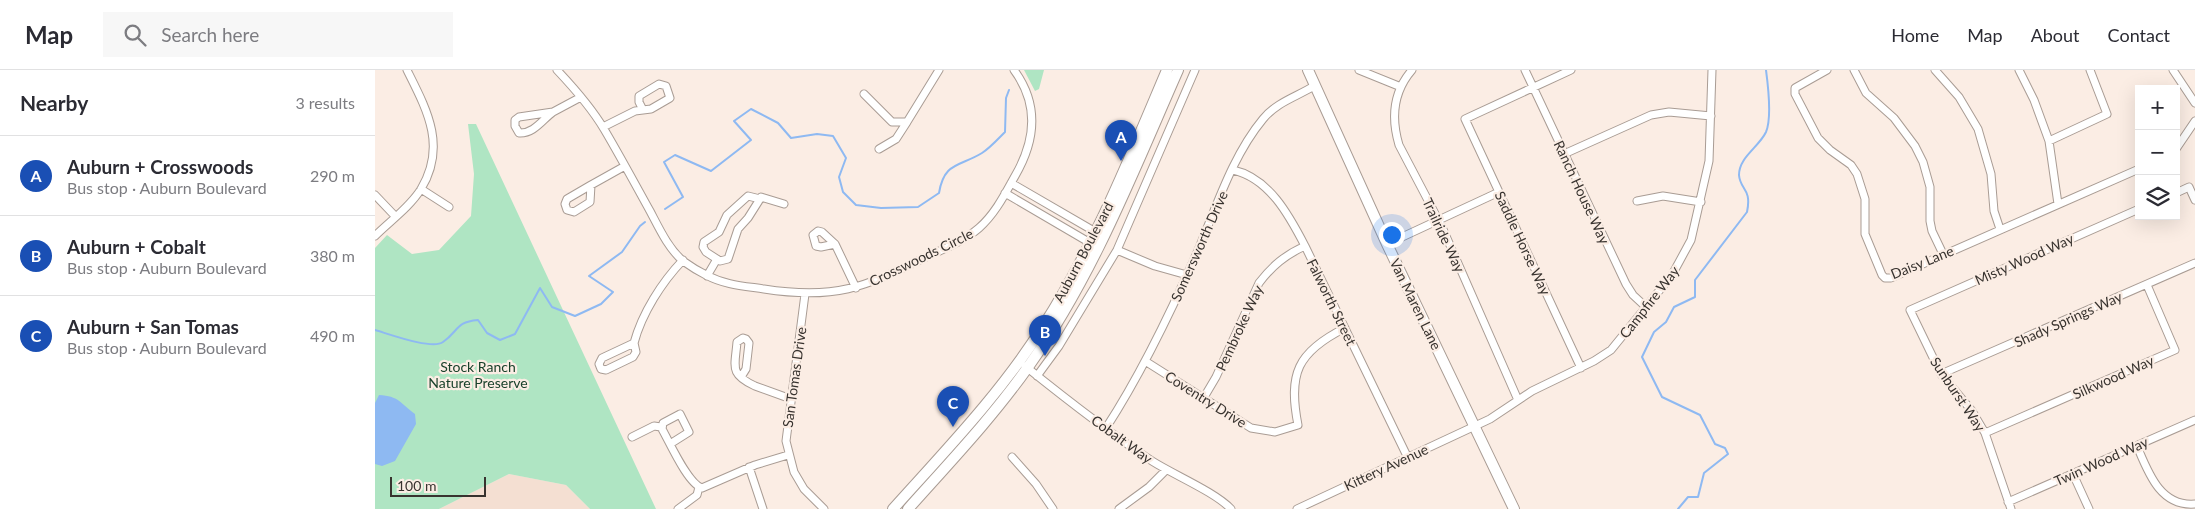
<!DOCTYPE html>
<meta charset="utf-8">
<style>
body{margin:0;font-family:Lato,sans-serif;background:#f7f7f7;color:#2b2b33}
.controls{position:absolute;right:15px;top:15px;display:grid;overflow:hidden;border-radius:0px;box-shadow:0 5px 20px #0002}
.controls button{width:45px;height:45px;display:grid;place-items:center;padding:0;border:0;border-bottom:1px solid #e1e1e2;background:#fff;color:#2b2b33;font:25px sans-serif}
.scale{position:absolute;left:15px;bottom:12px;width:96px;box-sizing:border-box;padding-left:5px;border:2px solid #38332f;border-top:0;font-size:14px;line-height:18px;white-space:nowrap;color:#38332f;-webkit-text-stroke:4px #fbede4;paint-order:stroke}
.you{position:absolute;left:1016px;top:164px;width:18px;height:18px;margin:-12px;border:4px solid #fff;border-radius:50%;background:#1a73e8;box-shadow:0 0 0 8px #1a73e833}
.badge{display:grid;place-items:center;width:32px;height:32px;border-radius:50%;background:#af43a2;color:#fff;font-size:16px;font-weight:700}
.pin{position:absolute;translate:-50% -41px;filter:drop-shadow(0 1px 2px #0008)}
.pin::after{content:'';position:absolute;top:26px;width:18px;height:15px;background:inherit;clip-path:polygon(0 0,100% 0,50% 100%)}
.list{margin:0;padding:0;list-style:none}
h2{display:flex;justify-content:space-between;align-items:center;height:65px;margin:0;padding:0 20px;font-size:21px}
h2 small{font-size:16px;font-weight:400;color:#7c7c81}
.list li{display:grid;grid-template-columns:32px 1fr auto;gap:15px;align-items:center;box-sizing:border-box;height:80px;padding:0 20px;border-top:1px solid #e1e1e2}
.list b{display:block;font-size:19px;white-space:nowrap}
.list p{margin:0;font-size:16px;white-space:nowrap;color:#7c7c81}
.list em{font-size:16px;font-style:normal;color:#7c7c81}
.icon{flex:none;width:28px;height:28px;fill:none;stroke:currentColor;stroke-width:2;stroke-linecap:round;stroke-linejoin:round}
.map{position:relative;flex:none;width:1820px;height:439px;overflow:hidden}
header{display:flex;align-items:center;gap:30px;box-sizing:border-box;height:70px;padding:0 25px;background:#fff;border-bottom:1px solid #e1e1e2}
header strong{font-size:24px}
nav{display:flex;gap:28px;margin-inline-start:auto;font-size:18px}
.search{width:350px;height:45px;background:#f7f7f7;display:flex;align-items:center;gap:12px;box-sizing:border-box;padding:0 18px;border-radius:0px;color:#7c7c81;font-size:19px}
main{display:flex}
aside{flex:1;background:#fff}
.map>svg:first-child{display:block}
.built{fill:#f4dfd2}
.green{fill:#afe5c3}
.water{fill:#8eb9f2}
.lines{fill:none;stroke-linecap:round;stroke-linejoin:round}
.stream{stroke:#8eb9f2;stroke-width:2}
.minor-casing{stroke:#a99c94;stroke-width:9}
.secondary-casing{stroke:#a99c94;stroke-width:12}
.minor{stroke:#fff;stroke-width:7}
.secondary{stroke:#fff;stroke-width:10}
.labels{text-anchor:middle;dominant-baseline:central;stroke-width:4.5;stroke-linejoin:round;paint-order:stroke}
.street-label{font-size:14px;fill:#38332f;stroke:#fbede4}
.park-label{font-size:14px;fill:#19412b;stroke:#fbede4}
</style>
<header>
<strong>Map</strong>
<div class="search"><svg class="icon" aria-label="search" viewBox="0 0 24 24"><circle cx="10" cy="10" r="6"/><path d="M15 15l6 6"/></svg>Search here</div>
<nav><a>Home</a><a>Map</a><a>About</a><a>Contact</a></nav>
</header>
<main>
<aside>
<h2>Nearby<small>3 results</small></h2>
<ul class="list">
<li><span class="badge" style="background:#1a4fb4">A</span><div><b>Auburn + Crosswoods</b><p>Bus stop · Auburn Boulevard</p></div><em>290 m</em></li>
<li><span class="badge" style="background:#1a4fb4">B</span><div><b>Auburn + Cobalt</b><p>Bus stop · Auburn Boulevard</p></div><em>380 m</em></li>
<li><span class="badge" style="background:#1a4fb4">C</span><div><b>Auburn + San Tomas</b><p>Bus stop · Auburn Boulevard</p></div><em>490 m</em></li>
</ul>
</aside>
<div class="map">
<svg width="1820" height="439" viewBox="0 0 1820 439">
<rect width="100%" height="100%" fill="#fbede4"/>
<path class="built" d="M134 404 191 415 215 439H64Z"/>
<path class="green" d="M649 0H669L664 19 660 21Z
M93 54H101L281 439H215L191 415 134 404 64 439H0V178L12 165 37 184 64 180 96 146 99 104Z"/>
<path class="water" d="M4 325C24 326 25 333 40 344L41 354 20 391 7 396 0 394V333Z"/>
<g class="lines">
<path class="stream" d="M290 139 308 127 289 92 300 85 336 101 376 70 359 51 376 39 403 53 416 68 442 64 458 66 471 88 464 107 468 122 481 135 506 138 543 137 564 123C569 92 584 97 607 83 615 78 623 69 630 62L631 28 634 20
M0 260C14 264 57 280 68 272 84 261 80 252 103 250L112 263 125 270 140 264 165 218 177 237 200 246 226 234 238 222 214 206 247 182 265 156 270 152
M1303 439 1313 427H1323L1329 403 1353 384 1350 378 1340 374 1325 345 1287 327 1267 287 1279 262 1291 252 1299 237 1320 227V210L1372 142C1377 118 1365 120 1364 105 1364 87 1384 77 1391 62 1397 48 1393 15 1391 0"/>
<defs>
<path id="minor" d="M182 0C199 18 216 37 229 59 245 86 260 114 275 141 284 158 293 178 308 191 315 196 323 201 331 205 350 215 369 216 389 219 460 230 488 218 551 187 569 179 589 171 604 158 620 144 630 124 640 106 661 70 664 34 639 0
M984 0 1026 17
M1037 0C1018 22 1016 48 1024 75L1067 157 1143 330
M1150 0 1251 214 1258 225 1272 238
M1196 0 1090 49 1206 298
M1452 0 1420 18V24L1443 68 1455 80 1476 95 1482 104 1490 129V164L1507 205 1510 208H1516L1764 99
M1479 0 1491 23 1519 48 1540 76 1548 92 1555 117V151L1557 161 1568 184
M1560 0 1584 27 1603 59 1616 104 1619 141 1625 159
M1644 0 1659 30 1674 71 1683 134
M1798 0 1820 33
M284 14 291 16 295 28 276 39 268 40 264 32V26Z
M489 24 517 52H532L564 0
M178 42C168 49 159 64 144 63L140 56V50L144 47Z
M178 42 206 27
M228 57 260 41 268 40
M1674 71 1732 44 1715 0
M504 79 521 69 532 52
M1801 79 1820 51
M1189 84 1276 45 1294 42 1336 46
M858 100C894 108 914 145 930 176L1032 386
M636 113 724 164
M216 115 215 132 199 142 192 140 190 134 192 129Z
M216 115 250 96
M46 119 74 137
M630 123 717 174
M1801 123 1814 117 1820 130
M0 125 20 146
M385 129 373 126 352 145 344 162 329 172 328 177 331 182 345 191 353 189 363 159 373 148 385 129 386 127 409 134
M1262 131 1288 126 1326 132
M443 161 447 162 460 174 446 177 441 176 438 165Z
M0 166C15 151 35 137 46 119 72 76 52 40 32 0
M460 174 481 218
M1012 174 1124 122
M742 180 780 196 812 205
M332 206 342 189
M430 224 411 371 419 402 429 419 449 439
M259 273 261 282 258 287 231 300 226 299 224 294 227 288Z
M259 273C267 243 287 212 308 190
M770 291 876 358 900 362 923 355C913 304 922 282 970 258
M650 296C691 329 733 362 777 391 799 405 840 422 856 439
M1566 304 1820 193
M662 306 684 276 742 180 820 0
M366 307 371 299 374 273 371 269 368 268 362 272C360 297 354 304 380 316L416 329
M828 329 841 307 884 213C897 196 910 185 930 176
M731 358C768 301 797 240 824 178 842 135 858 85 888 49 902 32 921 27 939 16
M1610 363 1800 280 1772 215
M257 367 279 356 286 357
M295 374 314 362 305 344 288 353 287 359C295 373 313 414 327 418L380 395 413 385
M1762 376C1773 402 1785 437 1820 434
M637 387 661 414 678 439
M374 397 388 439
M1698 404 1714 439
M1633 432 1820 350
M303 439 322 425 324 417
M744 439 774 417 791 400
M922 439 1115 349 1157 321 1219 291 1236 280 1297 205 1316 170 1334 91 1337 0
M1636 439 1610 363 1597 341 1566 304 1535 240 1764 139"/>
<path id="secondary" d="M933 0 1012 174 1139 439
M518 439C571 380 627 322 669 255 720 175 755 87 792 0
M533 439C574 393 617 348 653 297 718 206 758 102 803 0"/>
</defs>
<use href="#minor" class="minor-casing"/>
<use href="#secondary" class="secondary-casing"/>
<use href="#minor" class="minor"/>
<use href="#secondary" class="secondary"/>
</g>
<g class="labels">
<g class="street-label">
<text transform="translate(1207 122) rotate(65)">Ranch House Way</text>
<text transform="translate(1069 165) rotate(65)">Trailride Way</text>
<text transform="translate(1148 173) rotate(65)">Saddle Horse Way</text>
<text transform="translate(824 176) rotate(-66)">Somersworth Drive</text>
<text transform="translate(708 182) rotate(-62)">Auburn Boulevard</text>
<text transform="translate(546 187) rotate(-26)">Crosswoods Circle</text>
<text transform="translate(1649 189) rotate(-24)">Misty Wood Way</text>
<text transform="translate(1547 192) rotate(-22)">Daisy Lane</text>
<text transform="translate(957 232) rotate(64)">Falworth Street</text>
<text transform="translate(1274 232) rotate(-52)">Campfire Way</text>
<text transform="translate(1041 234) rotate(64)">Van Maren Lane</text>
<text transform="translate(1693 249) rotate(-24)">Shady Springs Way</text>
<text transform="translate(864 258) rotate(-65)">Pembroke Way</text>
<text transform="translate(419 307) rotate(-82)">San Tomas Drive</text>
<text transform="translate(1738 307) rotate(-24)">Silkwood Way</text>
<text transform="translate(1583 324) rotate(56)">Sunburst Way</text>
<text transform="translate(831 329) rotate(32)">Coventry Drive</text>
<text transform="translate(747 369) rotate(36)">Cobalt Way</text>
<text transform="translate(1726 391) rotate(-24)">Twin Wood Way</text>
<text transform="translate(1011 397) rotate(-25)">Kittery Avenue</text>
</g>
<g class="park-label">
<text x="103" y="296">Stock Ranch<tspan x="103" dy="16">Nature Preserve</tspan></text>
</g>
</g>
</svg>
<div class="controls">
<button>+</button>
<button>−</button>
<button><svg class="icon" aria-label="layers" viewBox="0 0 24 24"><path d="M12 4l9 5-9 5-9-5zM3 14l9 5 9-5"/></svg></button>
</div>
<div class="scale">100 m</div>
<div class="you"></div>
<div class="pin badge" style="left:746px;top:91px;background:#1a4fb4">A</div>
<div class="pin badge" style="left:670px;top:286px;background:#1a4fb4">B</div>
<div class="pin badge" style="left:578px;top:357px;background:#1a4fb4">C</div>
</div>
</main>
